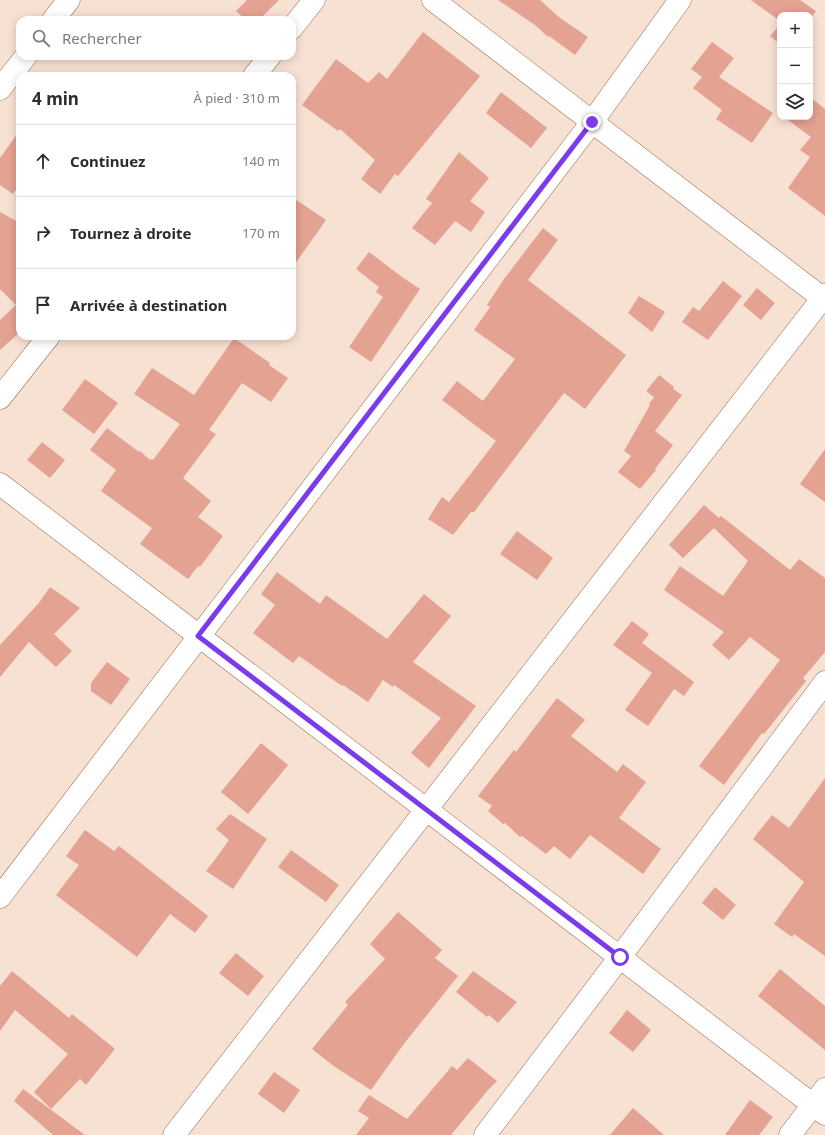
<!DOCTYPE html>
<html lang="fr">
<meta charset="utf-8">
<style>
body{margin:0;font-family:"Noto Sans",sans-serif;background:#f7f7f7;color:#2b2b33}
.controls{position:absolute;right:12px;top:12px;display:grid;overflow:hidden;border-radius:8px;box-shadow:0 2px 10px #0003}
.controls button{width:36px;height:36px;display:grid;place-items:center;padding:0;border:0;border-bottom:1px solid #e1e1e2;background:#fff;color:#2b2b33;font:20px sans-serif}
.stop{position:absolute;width:12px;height:12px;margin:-9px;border:3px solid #7c3aed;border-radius:50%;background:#fff}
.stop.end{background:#7c3aed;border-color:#fff;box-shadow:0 1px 4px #0008}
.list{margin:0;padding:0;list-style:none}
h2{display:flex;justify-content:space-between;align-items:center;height:52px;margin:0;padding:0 16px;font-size:17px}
h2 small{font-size:13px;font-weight:400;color:#7c7c81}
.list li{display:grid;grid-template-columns:26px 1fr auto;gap:12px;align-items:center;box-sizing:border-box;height:72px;padding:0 16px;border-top:1px solid #e1e1e2}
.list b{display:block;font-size:15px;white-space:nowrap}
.list em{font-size:13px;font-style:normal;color:#7c7c81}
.icon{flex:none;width:22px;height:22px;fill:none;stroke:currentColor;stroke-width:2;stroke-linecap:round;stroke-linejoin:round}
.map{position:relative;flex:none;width:825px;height:1135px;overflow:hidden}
.search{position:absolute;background:#fff;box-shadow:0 2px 10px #0003;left:16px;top:16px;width:280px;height:44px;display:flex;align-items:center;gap:10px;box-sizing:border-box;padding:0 14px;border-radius:12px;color:#7c7c81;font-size:15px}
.panel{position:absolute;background:#fff;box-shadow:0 2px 10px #0003;left:16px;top:72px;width:280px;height:268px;border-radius:12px}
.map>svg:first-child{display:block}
.building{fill:#e4a292}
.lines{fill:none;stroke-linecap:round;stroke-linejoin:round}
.street-casing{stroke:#9c6c4b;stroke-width:23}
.street{stroke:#fff;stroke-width:22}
.route{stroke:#7c3aed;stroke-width:5}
</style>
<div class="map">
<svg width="825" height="1135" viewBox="0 0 825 1135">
<rect width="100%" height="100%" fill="#f7e1d3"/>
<path class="building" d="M247 0H279L259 20H246L236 11Z
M498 0H540L560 18 588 37 575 55 549 36 548 37 535 25Z
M751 0H800L816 11 810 19V15H780V21Z
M780 25V44L770 36Z
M423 32 480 76 398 176 395 174 380 194 361 179 375 160 340 129 338 131 302 105 336 59 368 83 379 72 387 79Z
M712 42 734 58 719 77 773 113 752 143 716 119 722 110 693 88 702 77 691 69Z
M501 92 547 128 531 148 486 113Z
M810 97 825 109V216L788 188 810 157 800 150 811 137 784 117H810Z
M20 130V184L13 194 0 185V158Z
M459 152 489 178 470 201 485 212 471 232 455 221 435 245 412 228 432 203 426 199Z
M292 197 326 220 292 268Z
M0 212 20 223V332L0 350V320L16 305 0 289Z
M543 228 558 240 528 280 626 355 585 409 564 393 474 512H471L453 535 428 519 442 497 449 502 496 441 442 400 457 381 483 401 515 359 474 330 490 307 487 305 504 279Z
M369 252 402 277 420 289 371 362 349 347 383 297 376 292 379 287 356 269Z
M723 281 742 296 708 340 682 322 693 307 699 311Z
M757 288 775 303 761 320 743 305Z
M639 296 665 312 652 332 628 313Z
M234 338 270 363 269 365 288 378 271 402 242 383 209 430 216 434 183 478 211 501 198 517 223 536 200 567 198 566 188 579 140 544 152 528 101 491 116 470 90 450 107 428 139 452 140 451 150 460 152 459 153 460 180 424 134 394 152 368 194 395Z
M659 375 674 387 673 389 682 395 655 431 673 445 655 469 656 470 640 489 618 472 631 456 624 451 650 405 649 404 654 397 647 392V390Z
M85 379 118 403 94 434 62 410Z
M42 442 65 460 50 478 27 460Z
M825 449V502L800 484Z
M704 505 719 518 721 516 790 570 799 559 825 578V652L803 678 806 681 764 734 762 733 724 785 699 766 780 660 750 637 729 660 712 645 724 632 664 590 680 566 723 596 748 561 714 528 683 558 669 545Z
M517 531 553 558 537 580 500 554Z
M277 572 320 604 326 595 387 639 424 594 451 616 413 662 476 706 429 768 411 753 441 718 394 685 393 687 383 680 368 702 343 685 342 686 299 656 293 663 253 633 275 605 261 594Z
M50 587 80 608 54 634 72 651 56 667 29 642 0 677V645L38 604Z
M632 621 649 634 642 643 694 682 684 696 674 689 648 726 625 710 652 673 613 645Z
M107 662 130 679 111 705 91 691V683Z
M557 698 585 720 571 736 617 772 623 764 646 782 619 818 661 849 643 874 590 835 570 859 554 846 546 854 522 836 520 837 505 823 503 824 488 811 492 806 478 796 514 750 516 752Z
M261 743 288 765 248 814 221 792Z
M825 778V956L794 934 792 937 774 924 804 882 753 839 772 815 789 828Z
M230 814 267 839 233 889 206 871 214 861 229 840 216 829Z
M85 830 114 851 119 846 208 916 195 933 170 914 137 957 56 895 79 865 66 856Z
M291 850 339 885 326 902 278 867Z
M715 887 736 905 723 920 702 903Z
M398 912 442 950 435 958 458 976 403 1045 371 1090 335 1067 312 1049 348 1005 345 1002 385 959 370 944Z
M236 953 264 976 248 996 219 973Z
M780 969 825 1006V1050L758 996Z
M12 971 69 1018 72 1014 115 1049 86 1085 80 1079 51 1109 34 1092 68 1054 15 1010 0 1031V986Z
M473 971 517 1002 498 1023 489 1015 487 1017 456 992Z
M627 1010 651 1030 633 1052 609 1033Z
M468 1058 497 1081 488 1090 451 1135H356L369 1118 358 1111 369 1095 407 1119 452 1066 457 1070Z
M274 1072 300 1090 284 1113 258 1094Z
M23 1089 85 1135H53L14 1101Z
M750 1100 773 1117 759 1135H725Z
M633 1108 664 1135H610Z"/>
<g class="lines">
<defs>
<path id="street" d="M433 0 825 300
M53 20 69 0
M292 28 314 0
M254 76 270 56
M0 89 26 56
M0 398 49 336
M0 484 825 1114
M0 897 592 122 680 0
M174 1135 825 295
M485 1135 620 957 825 682
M790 1135 825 1089"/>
</defs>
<use href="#street" class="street-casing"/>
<use href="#street" class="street"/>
</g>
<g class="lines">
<path class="route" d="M592 122 198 636 620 957"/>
</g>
</svg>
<div class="controls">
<button>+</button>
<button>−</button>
<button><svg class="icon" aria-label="layers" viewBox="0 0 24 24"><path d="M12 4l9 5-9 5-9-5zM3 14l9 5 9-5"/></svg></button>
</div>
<div class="stop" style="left:620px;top:957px"></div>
<div class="stop end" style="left:592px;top:122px"></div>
<div class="search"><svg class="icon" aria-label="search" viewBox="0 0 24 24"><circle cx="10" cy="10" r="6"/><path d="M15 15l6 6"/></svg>Rechercher</div>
<section class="panel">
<h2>4 min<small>À pied · 310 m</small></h2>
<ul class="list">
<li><svg class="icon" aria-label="ahead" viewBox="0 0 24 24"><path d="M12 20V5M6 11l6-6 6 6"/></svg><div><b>Continuez</b></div><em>140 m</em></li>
<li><svg class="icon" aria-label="right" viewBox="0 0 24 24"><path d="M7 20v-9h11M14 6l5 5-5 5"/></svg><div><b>Tournez à droite</b></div><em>170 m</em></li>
<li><svg class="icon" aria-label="arrive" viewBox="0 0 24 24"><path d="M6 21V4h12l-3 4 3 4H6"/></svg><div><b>Arrivée à destination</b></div></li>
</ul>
</section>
</div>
